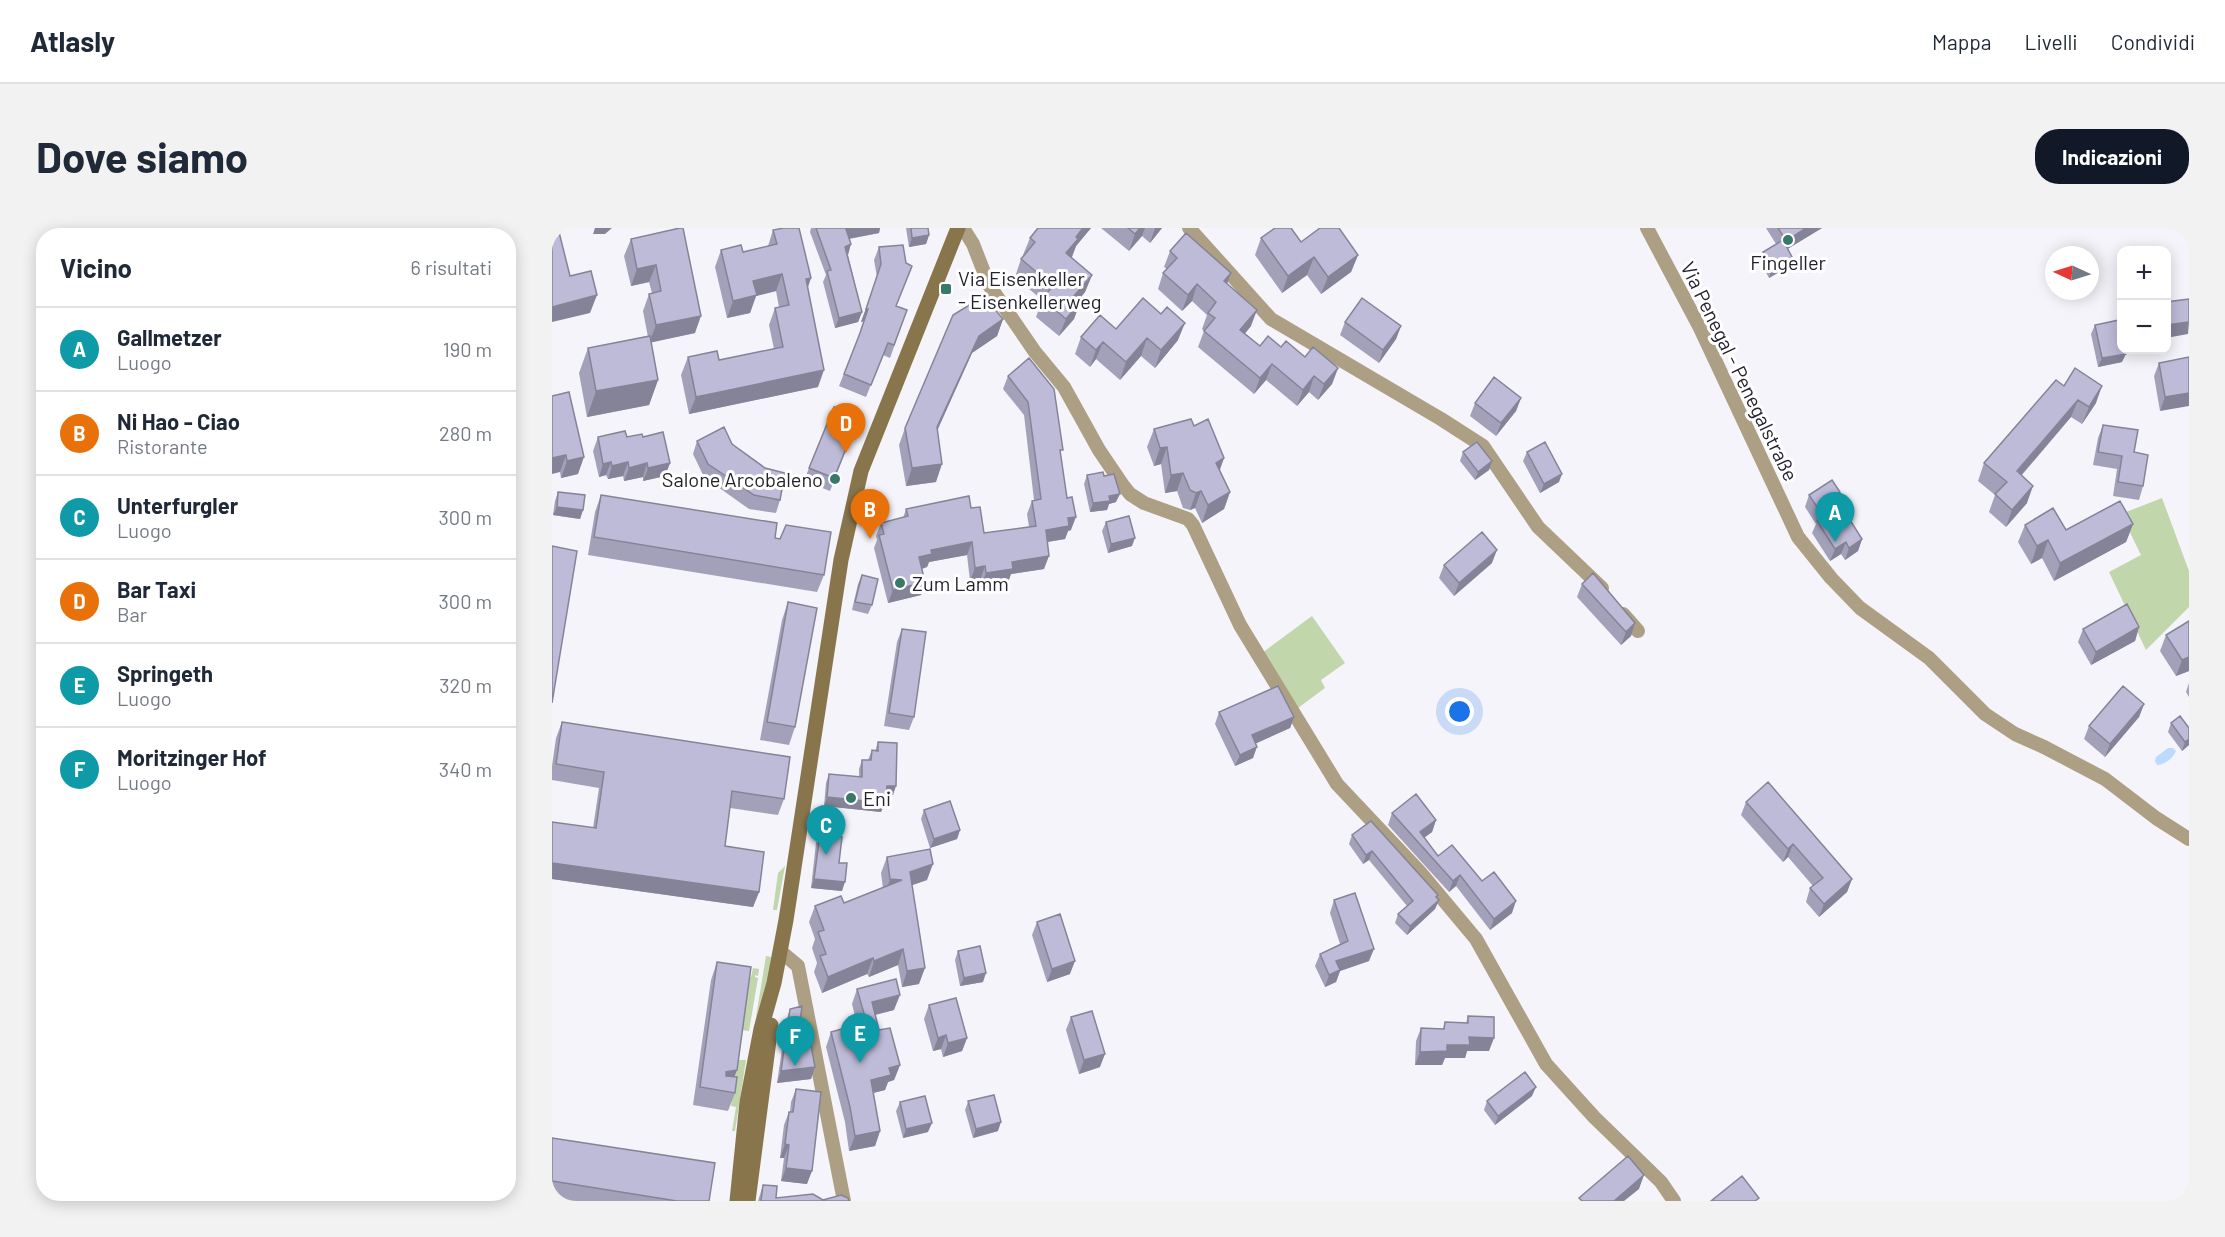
<!DOCTYPE html>
<html lang="it">
<meta charset="utf-8">
<style>
body{margin:0;font-family:Barlow,sans-serif;background:#f2f2f3;color:#1f2937}
.controls{position:absolute;right:18px;top:18px;display:grid;overflow:hidden;border-radius:12px;box-shadow:0 3px 15px #0003}
.controls button{width:54px;height:54px;display:grid;place-items:center;padding:0;border:0;border-bottom:2px solid #e0e1e3;background:#fff;color:#1f2937;font:30px sans-serif}
.compass{position:absolute;left:1493px;top:18px;width:54px;height:54px;border-radius:50%;background:#fff;box-shadow:0 3px 15px #0003;rotate:274deg}
.you{position:absolute;left:908px;top:484px;width:21px;height:21px;margin:-15px;border:4px solid #fff;border-radius:50%;background:#1a73e8;box-shadow:0 0 0 9px #1a73e833}
.badge{display:grid;place-items:center;width:39px;height:39px;border-radius:50%;background:#111827;color:#fff;font-size:20px;font-weight:700}
.pin{position:absolute;translate:-50% -50px;filter:drop-shadow(0 2px 3px #0008)}
.pin::after{content:'';position:absolute;top:32px;width:21px;height:18px;background:inherit;clip-path:polygon(0 0,100% 0,50% 100%)}
.list{margin:0;padding:0;list-style:none}
h2{display:flex;justify-content:space-between;align-items:center;height:78px;margin:0;padding:0 24px;font-size:26px}
h2 small{font-size:20px;font-weight:400;color:#747a83}
.list li{display:grid;grid-template-columns:39px 1fr auto;gap:18px;align-items:center;box-sizing:border-box;height:84px;padding:0 24px;border-top:2px solid #e0e1e3}
.list b{display:block;font-size:22px;white-space:nowrap}
.list p{margin:0;font-size:20px;white-space:nowrap;color:#747a83}
.list em{font-size:20px;font-style:normal;color:#747a83}
.map{position:relative;flex:none;width:1637px;height:973px;overflow:hidden;border-radius:24px}
header{display:flex;align-items:center;gap:36px;box-sizing:border-box;height:84px;padding:0 30px;background:#fff;border-bottom:2px solid #e0e1e3}
header strong{font-size:28px}
nav{display:flex;gap:33px;margin-inline-start:auto;font-size:21px}
.intro{display:flex;align-items:center;justify-content:space-between;box-sizing:border-box;height:144px;padding:0 36px}
h1{margin:0;font-size:42px}
.button{padding:15px 27px;border-radius:24px;background:#111827;color:#fff;font-size:21px;font-weight:700}
main{display:flex;gap:36px;padding:0 36px}
aside{flex:1;background:#fff;border-radius:24px;box-shadow:0 3px 15px #0003}
.map>svg:first-child{display:block}
.green{fill:#c2d6ab}
.water{fill:#bcdbfb}
.lines{fill:none;stroke-linecap:round;stroke-linejoin:round}
.street{stroke:#ad9f83;stroke-width:14}
.secondary{stroke:#89754c;stroke-width:15}
.wall{fill:#a3a1ba}
.shaded-wall{fill:#858397}
.building{fill:#bebbd8;stroke:#858397;stroke-width:1.5}
.poi-dot{fill:#387968;stroke:#fff;stroke-width:2}
.labels{text-anchor:middle;dominant-baseline:central;stroke-width:6;stroke-linejoin:round;paint-order:stroke}
.poi-label{font-size:20px;fill:#23222d;stroke:#fff;text-anchor:start}
.street-label{font-size:20px;fill:#23222d;stroke:#fff}
</style>
<header>
<strong>Atlasly</strong>
<nav><a>Mappa</a><a>Livelli</a><a>Condividi</a></nav>
</header>
<div class="intro"><h1>Dove siamo</h1><a class="button">Indicazioni</a></div>
<main>
<aside>
<h2>Vicino<small>6 risultati</small></h2>
<ul class="list">
<li><span class="badge" style="background:#0f9aa8">A</span><div><b>Gallmetzer</b><p>Luogo</p></div><em>190 m</em></li>
<li><span class="badge" style="background:#e8710a">B</span><div><b>Ni Hao - Ciao</b><p>Ristorante</p></div><em>280 m</em></li>
<li><span class="badge" style="background:#0f9aa8">C</span><div><b>Unterfurgler</b><p>Luogo</p></div><em>300 m</em></li>
<li><span class="badge" style="background:#e8710a">D</span><div><b>Bar Taxi</b><p>Bar</p></div><em>300 m</em></li>
<li><span class="badge" style="background:#0f9aa8">E</span><div><b>Springeth</b><p>Luogo</p></div><em>320 m</em></li>
<li><span class="badge" style="background:#0f9aa8">F</span><div><b>Moritzinger Hof</b><p>Luogo</p></div><em>340 m</em></li>
</ul>
</aside>
<div class="map">
<svg width="1637" height="973" viewBox="0 0 1637 973">
<rect width="100%" height="100%" fill="#f5f4fa"/>
<path class="green" d="M1610 270 1637 343V379L1594 422 1557 344 1589 327 1569 286Z
M760 388 793 435 769 452 773 460 746 480 710 425Z
M233 638 225 682H221L226 645Z
M214 728 219 729 216 754 202 801Z
M201 740 207 741 206 748 203 747V749L206 750 197 803 188 802 196 749H199Z
M186 832H194L183 903H180L184 879 179 878Z"/>
<path class="water" d="M1616 520H1621L1624 523C1621 530 1613 537 1605 537L1603 533 1604 529Z"/>
<g class="lines">
<path class="street" d="M411 0 421 16 437 57 483 124 512 159 547 222 570 256 578 266 592 275 636 291 641 297 688 397 785 556 868 644 924 711 994 836 1042 889 1109 954 1122 973
M637 0 719 91 889 191 931 218 986 299 1050 360
M1095 0 1148 100 1246 309 1279 350 1308 380 1377 430 1433 486 1463 506 1492 519 1553 551 1604 590 1637 611
M1071 386 1086 403
M228 723 246 738 292 973"/>
<path class="secondary" d="M185 973 195 874 209 801 222 755 234 692 289 332 309 243 406 0
M196 973 219 797"/>
</g>
<path class="wall" d="M128 0 143 105 99 114 106 152 97 177 35 189 27 145 36 120 96 109 91 83 97 66 100 65 97 54 79 58 72 28 79 11Z
M259 0H328L327 5 297 11 296 27 310 84 306 94 283 100 271 54 274 47 258 4Z
M354 0H376L377 7 374 16 357 19Z
M486 0H539L524 18 519 30 540 47 533 64 526 73 528 74 522 91 507 108 484 89 490 72 463 49 469 31 472 28 471 27 478 10Z
M549 0H610L598 15 590 8 577 23Z
M1214 0H1270L1235 21 1240 29 1237 38 1217 50 1208 33 1211 24 1224 16Z
M221 2 259 50 255 60 266 159 137 186 129 147 136 129 167 132 222 121 217 97 223 80 227 79 224 63 204 68 198 85 175 90 163 39 169 22 191 24 216 18Z
M709 10 749 14 806 27 799 44 769 66 755 47 730 65 703 27Z
M327 19 345 78 355 82 338 130 331 127 314 169 287 158 306 110 312 93 309 94 325 49 322 32Z
M618 23 679 45 675 56 699 98 693 105 708 118 729 119 753 129 786 140 780 156 766 172 757 164 745 178 714 152 702 166 646 119 652 103 650 101 655 87 640 73 630 83 606 61 611 45 615 41 612 39Z
M451 91 445 108 420 125 386 201 384 254 354 258 347 217 353 200Z
M793 94 849 98 844 111 827 135 788 107Z
M1543 97 1570 134 1546 139 1539 106Z
M564 101 626 112 603 140 589 128 568 152 544 131 538 139 523 126 529 109Z
M1637 129 1608 183 1602 148 1607 135Z
M477 130 509 229 519 302 516 303 513 311 495 314 492 341 459 346 456 354 429 358 428 352 418 353 415 327 377 334 375 339 370 341 373 354 369 367 336 375 322 320 325 312 324 308 329 295 351 290 354 281 419 280 432 305 477 299 475 286 480 273 482 272 472 187 451 161 456 148Z
M1512 158 1544 175 1530 196 1519 189 1470 247 1475 275 1454 299 1437 284 1443 267 1426 253 1432 235Z
M0 168 26 246 9 250 8 244Z
M969 170 964 183 944 208 918 188 923 175Z
M307 189 278 263 252 253 257 240Z
M1551 197 1582 224 1591 258 1587 272 1561 268 1565 241 1541 237 1546 210Z
M642 198 672 230 668 242 678 264 672 281 650 295 643 280 638 282 631 280 625 263 613 265 609 236 602 238 595 219 602 201Z
M46 209H91L118 235 113 248 91 253V249L72 253 71 248 56 251 54 247 47 249 41 223Z
M145 213 180 216 228 272 224 285 197 281 152 249 141 226Z
M911 224 940 233 937 242 923 252 908 233Z
M975 224 1007 254 988 265 971 233Z
M535 247 552 248 564 274 557 276 555 282 538 284 532 256Z
M6 264 31 282 28 291 1 287 3 273Z
M49 267 223 310 272 347 265 364 36 327 43 284Z
M1257 267 1285 272 1310 311 1306 323 1293 332 1289 326 1278 333 1260 305 1264 296 1253 279Z
M554 294 580 318 556 325 550 303Z
M1581 296 1574 314 1502 353 1490 330 1479 336 1466 314 1473 297 1514 302Z
M940 335 902 368 887 350 892 337Z
M310 347 320 377 316 386 300 382 306 356Z
M1030 356 1083 395 1079 408 1069 417 1025 369Z
M236 374 243 499 237 517 208 512 230 392Z
M1587 399 1583 413 1539 437 1526 414 1531 401Z
M350 401 362 489 357 502 332 498 345 414Z
M1614 407 1637 443 1624 448 1608 423Z
M1637 455V469L1634 464Z
M1592 476 1587 489 1553 529 1532 511 1537 498Z
M667 484 742 489 738 500 704 515 701 530 683 538 663 496Z
M10 494 232 571 226 587 178 580 173 618 207 664 201 679 0 651V594L41 600 47 560 0 552V538L4 510Z
M1619 495 1637 500V517L1630 523 1616 504Z
M326 514 341 567H334L329 584 272 578 274 555 277 546 307 549V541L310 532H316L320 522 323 523Z
M1194 574 1300 651 1295 664 1267 689 1254 674 1258 660 1261 658 1236 629 1231 634 1189 587Z
M372 582 408 602 405 611 378 620 369 591Z
M840 585 884 592 880 604 872 610 886 628 930 653 960 685 938 702 904 658 897 664 836 597Z
M268 606 287 635 290 663 259 660 264 615Z
M800 607 887 672 883 681 855 707 843 695 846 686 855 678 817 632 811 636 797 616Z
M335 629 375 652 360 657 367 756 350 759 346 737 317 749 315 746 270 765 262 744 265 735 260 720 263 711 257 694 263 678 292 675 331 660 329 645Z
M782 672 817 733 788 743 784 754 773 759 763 738 768 726 788 716 778 685Z
M485 694 518 746 495 754 480 707Z
M406 723 431 754 408 758 403 732Z
M165 734 183 849V865L176 883 141 877 159 752Z
M305 761 342 782 323 787 327 802 348 837 342 852 336 854 333 862 321 865 328 903 323 918 297 923 293 894 274 819 279 804 300 798 302 792H304L300 776Z
M377 777 415 810 410 823 391 829 389 821 381 823 372 791Z
M238 781 263 839 259 851 225 855 234 794Z
M916 788 937 823H915L913 830H893L890 837H863L864 813 869 800 891 801 893 794 914 795Z
M519 789 548 839 527 846 514 802Z
M244 861 255 956 229 953 232 930H228L232 897 237 884H238L239 874Z
M980 868 943 897 932 882 935 873Z
M348 874 376 904 351 910 344 883Z
M416 874 446 903 421 910 413 882Z
M0 910 157 973H7L0 972Z
M211 957 224 970 297 973H206Z"/>
<path class="shaded-wall" d="M43 0H60L53 6H41Z
M300 0H328L327 5 290 12 294 1Z
M531 0H539L524 18 520 29 508 43 514 25 524 9Z
M588 0H593L590 8 577 23 583 6Z
M603 0H610L598 15Z
M1254 0H1270L1229 25 1234 13Z
M377 7 374 16 357 19 360 10Z
M299 16 296 27 293 19Z
M806 27 799 44 769 66 776 49Z
M762 29 755 47 730 65 736 48Z
M1240 29 1237 38 1217 50 1220 41Z
M104 37 97 54 79 58 85 41Z
M679 45 673 61 672 53Z
M230 46 224 63 204 68 198 85 175 90 181 73 201 53Z
M540 47 533 64 515 86 521 69Z
M259 50 253 68 254 51Z
M645 56 640 73 630 83 636 67Z
M45 67 38 85 0 94V79Z
M528 74 522 91 507 108 514 91Z
M314 81H316L312 93 309 94Z
M705 82 699 98 683 118 688 102Z
M310 84 306 94 283 100 287 90Z
M149 88 143 105 97 115 104 97Z
M451 91 445 108 420 125 379 216 385 199 427 108Z
M1637 94 1636 106 1614 110V97Z
M633 95 626 112 603 140 609 122Z
M849 98 844 111 827 135 831 122Z
M595 110 589 128 568 152 574 134Z
M551 114 544 131 538 139 544 122Z
M1574 126 1570 134 1546 139 1550 130Z
M720 136 714 152 702 166 708 150Z
M786 140 780 156 766 172 772 156Z
M272 142 266 159 137 186 144 169Z
M762 148 757 164 745 178 751 162Z
M106 152 97 177 35 189 44 163Z
M1550 158 1544 175 1530 196 1537 179Z
M1637 165V178L1608 183 1613 169Z
M969 170 964 183 944 208 949 195Z
M1526 172 1519 189 1458 260 1465 243Z
M615 219 609 236 602 238 608 220Z
M14 227 8 244 0 246V230Z
M32 229 26 246 9 250 15 233Z
M672 230 665 248 664 235Z
M940 233 937 242 923 252 926 244Z
M59 234 54 247 47 249 51 236Z
M76 234 71 248 56 251 60 238Z
M95 235 91 249 72 253 77 240Z
M118 235 113 248 91 253 96 240Z
M390 236 384 254 354 258 360 240Z
M631 245 625 263 613 265 619 247Z
M1010 246 1007 254 988 265 992 256Z
M1481 258 1475 275 1454 299 1460 282Z
M649 263 643 280 638 282 644 265Z
M678 264 672 281 650 295 656 277Z
M568 266 564 274 557 276 555 282 538 284 541 275 557 268Z
M5 279 31 282 28 291 1 287Z
M524 289 519 302 516 303 513 311 489 315 494 302 516 290Z
M1581 296 1574 314 1502 353 1508 335Z
M583 310 580 318 556 325 559 316Z
M1310 311 1306 323 1293 332 1297 320Z
M1496 312 1490 330 1479 336 1485 318Z
M420 314 415 327 377 334 375 339 362 343 367 329 379 322Z
M1294 314 1289 326 1278 333 1283 321Z
M945 322 940 335 902 368 907 355Z
M497 328 492 341 459 346 456 354 429 358 434 345 460 334Z
M433 338 428 352 418 353 423 340Z
M373 354 369 367 336 375 341 362Z
M1083 395 1079 408 1069 417 1074 404Z
M1587 399 1583 413 1539 437 1544 424Z
M1637 429V443L1624 448 1630 432Z
M1592 476 1587 489 1553 529 1558 516Z
M742 489 738 500 696 519 700 507Z
M1637 511V517L1630 523 1633 514Z
M705 519 701 530 683 538 688 527Z
M335 558H344L341 567H331Z
M275 569 333 575 329 584 272 578Z
M884 592 880 604 866 614 868 604Z
M408 602 405 611 378 620 382 611Z
M1241 616 1236 629 1231 634 1236 621Z
M820 623 817 632 811 636 814 627Z
M0 635 207 664 201 679 0 651Z
M381 636 375 652 352 660 358 644Z
M908 647 904 658 897 664 901 653Z
M262 651 293 654 290 663 259 660Z
M338 651 350 652 333 667Z
M1300 651 1295 664 1267 689 1272 676Z
M886 667 883 675 887 672 883 681 855 707 858 698Z
M964 673 960 685 938 702 942 691Z
M351 721 346 737 317 749 322 733Z
M822 721 817 733 788 743 784 754 773 759 777 747 784 733Z
M321 730 315 746 270 765 276 749Z
M523 733 518 746 495 754 500 741Z
M373 740 367 756 350 759 355 743Z
M434 745 431 754 408 758 412 750Z
M348 767 342 782 314 789 320 774Z
M394 807 389 821 381 823 386 810Z
M917 809 942 810 937 823H915L913 830H893L890 837H863L868 824Z
M415 810 410 823 391 829 396 815Z
M553 826 548 839 527 846 532 832Z
M348 837 342 852 336 854 333 862 313 867 319 852 337 840Z
M263 839 259 851 225 855 229 843Z
M185 842 179 860 168 861 174 844Z
M984 859 980 868 943 897 946 888Z
M449 894 446 903 421 910 424 901Z
M380 895 376 904 351 910 354 901Z
M328 903 323 918 297 923 303 908Z
M233 916 237 917 232 930H228Z
M234 940 260 943 255 956 229 953Z
M1092 947 1087 961 1072 973H1062Z"/>
<path class="building" d="M0 0H6L18 48 39 43 45 67 0 79Z
M128 0H131L149 88 104 97 97 66 109 63 104 37 85 41 79 11Z
M232 0H247L259 50 254 51 272 142 144 169 136 129 165 123 167 132 231 119 223 80 237 77 230 46 201 53 205 67 181 73 169 22 189 17 191 24 225 16 221 2Z
M264 0H300L294 1 299 16 293 19 310 84 287 90 275 43 279 42Z
M359 0H376L377 7 360 10Z
M486 0H531L524 9 526 11 514 25 540 47 521 69 528 74 514 91 490 71 501 58 469 31 483 14 478 10Z
M576 0H588L583 6Z
M723 0H739L749 14 768 0H787L806 27 776 49 762 29 736 48 709 10Z
M1226 0H1254L1234 13Z
M634 5 679 45 672 53 705 82 688 102 708 118 716 108 729 119 734 113 753 129 761 119 786 140 772 156 762 148 751 162 720 136 708 150 652 103 663 90 656 85 664 74 645 56 636 67 611 45 625 30 618 23Z
M1231 12 1240 29 1220 41 1211 24Z
M351 17 354 35 360 38 344 78 355 82 342 117 336 115 319 157 292 146 308 105 316 81H314L329 36 327 19Z
M432 68 451 91 427 108 385 199 390 236 360 240 353 200 401 87Z
M591 70 609 86 615 79 633 95 609 122 595 110 574 134 551 114 544 122 529 109 548 87 564 101Z
M810 70 849 98 831 122 793 94Z
M1637 71V94L1614 97V74Z
M1567 92 1569 104V122H1573L1574 126 1550 130 1543 97Z
M98 108 106 152 44 163 36 120Z
M1637 129V165L1613 169 1607 135Z
M477 130 502 161 511 222H508L515 270 520 269 524 289 516 290 517 298 494 302 497 328 460 334 461 341 434 345 433 338 423 340 420 314 379 322 380 326 367 329 373 354 341 362 327 307 332 306 329 295 356 288 354 281 417 268 419 280 428 279 432 305 484 298 480 273 489 271 476 174 456 148Z
M1523 140 1550 158 1537 179 1526 172 1465 243 1481 258 1460 282 1443 266 1455 254 1432 235 1504 152 1512 158Z
M942 149 969 170 949 195 923 175Z
M17 164 32 229 15 233 14 227 0 230V168Z
M282 179 307 189 282 250 257 240Z
M639 191 642 198 656 191 672 230 664 235 678 264 656 277 649 263 644 265 638 262 631 245 619 247 615 219 608 220 602 201Z
M1551 197 1586 202 1582 224 1596 227 1591 258 1566 254 1570 228 1546 224Z
M172 199 180 216 213 240 233 245 228 272 202 267 156 236 145 213Z
M73 203 75 209 90 206 91 209 111 204 118 235 96 240 95 235 77 240 76 234 60 238 59 234 51 236 46 209Z
M925 214 940 233 926 244 911 224Z
M993 214 1010 246 992 256 975 224Z
M551 244 552 248 562 246 568 266 557 268 558 273 541 275 535 247Z
M1280 252 1288 264 1283 268 1310 311 1297 320 1294 314 1283 321 1265 293 1272 289 1257 267Z
M6 264 33 267 31 282 5 279Z
M49 267 225 295 223 310 228 311 234 297 279 304 272 347 42 309Z
M1568 273 1581 296 1508 335 1496 312 1485 318 1473 297 1501 280 1514 302Z
M577 288 583 310 559 316 554 294Z
M930 304 945 322 907 355 892 337Z
M0 318 25 323 0 475Z
M1041 345 1083 395 1074 404 1030 356Z
M310 347 326 351 320 377 303 374Z
M236 374 265 380 243 499 215 494Z
M1575 376 1587 399 1544 424 1531 401Z
M1637 393V429L1630 432 1614 407Z
M350 401 374 404 362 489 337 485Z
M726 458 742 489 700 507 705 519 688 527 667 484Z
M1571 458 1592 476 1558 516 1537 498Z
M1628 488 1637 500V511L1633 514 1619 495Z
M10 494 238 529 232 571 180 563 173 618 212 624 207 664 0 635V594L44 600 52 544 4 536Z
M326 514 345 515 344 558H335L333 575 275 569 277 546 310 549V532H319L320 522 326 523Z
M1216 554 1300 651 1272 676 1258 660 1271 650 1241 616 1236 621 1194 574Z
M864 566 884 592 868 604 886 628 900 617 930 653 942 644 964 673 942 691 908 647 901 653 840 585Z
M398 573 408 602 382 611 372 582Z
M819 593 886 667 884 669 887 672 858 698 846 686 861 673 820 623 814 627 800 607Z
M268 606 290 609 287 635H295L293 654 262 651Z
M378 621 381 636 358 644 373 740 355 743 351 721 322 733 321 730 276 749 268 728 274 726 266 704 272 702 263 678 289 668 292 675 350 652 338 651 335 629Z
M803 665 822 721 784 733 788 742 777 747 768 726 796 713 782 672Z
M508 686 523 733 500 741 485 694Z
M428 718 434 745 412 750 406 723Z
M165 734 199 739 185 842 174 844V848L185 849 183 865 148 859Z
M344 751 348 767 320 774 327 802 338 800 348 837 337 840 339 847 319 852 328 903 303 908 298 879 279 804 304 797 302 792 313 789 305 761Z
M404 770 415 810 396 815 394 807 386 810 377 777Z
M250 778 247 802 256 801 263 839 229 843 238 781Z
M540 783 553 826 532 832 519 789Z
M916 788 942 789V810L917 809 918 817H895V823L868 824 869 800 892 801 893 794 916 795Z
M973 844 984 859 946 888 935 873Z
M244 861 269 864 260 943 234 940 237 917 233 916 237 884H241Z
M442 867 449 894 424 901 416 873Z
M373 868 380 895 354 901 348 874Z
M0 910 163 935 157 973H125L0 953Z
M1076 928 1092 947 1062 973H1030L1027 970Z
M1190 948 1207 970 1203 973H1159Z
M211 957 225 958 224 970 261 966 271 972 289 967 296 970 297 973H209Z"/>
<g class="poi-dot">
<circle cx="1236" cy="12" r="6"/>
<rect x="388" y="55" width="12" height="12" rx="3"/>
<circle cx="283" cy="251" r="6"/>
<circle cx="348" cy="355" r="6"/>
<circle cx="299" cy="570" r="6"/>
</g>
<g class="labels">
<g class="poi-label">
<text x="1236" y="34" text-anchor="middle">Fingeller</text>
<text x="406" y="50">Via Eisenkeller<tspan x="406" dy="23">- Eisenkellerweg</tspan></text>
<text x="271" y="251" text-anchor="end">Salone Arcobaleno</text>
<text x="360" y="355">Zum Lamm</text>
<text x="311" y="570">Eni</text>
</g>
<g class="street-label">
<text transform="translate(1188 143) rotate(64)">Via Penegal - Penegalstraße</text>
</g>
</g>
</svg>
<div class="controls">
<button>+</button>
<button>−</button>
</div>
<svg class="compass" viewBox="-18 -18 36 36"><path d="M0-13l5 13h-10z" fill="#e53935"/><path d="M0 13l5-13h-10z" fill="#747a83"/></svg>
<div class="you"></div>
<div class="pin badge" style="left:1283px;top:314px;background:#0f9aa8">A</div>
<div class="pin badge" style="left:318px;top:311px;background:#e8710a">B</div>
<div class="pin badge" style="left:274px;top:627px;background:#0f9aa8">C</div>
<div class="pin badge" style="left:294px;top:225px;background:#e8710a">D</div>
<div class="pin badge" style="left:308px;top:835px;background:#0f9aa8">E</div>
<div class="pin badge" style="left:243px;top:838px;background:#0f9aa8">F</div>
</div>
</main>
